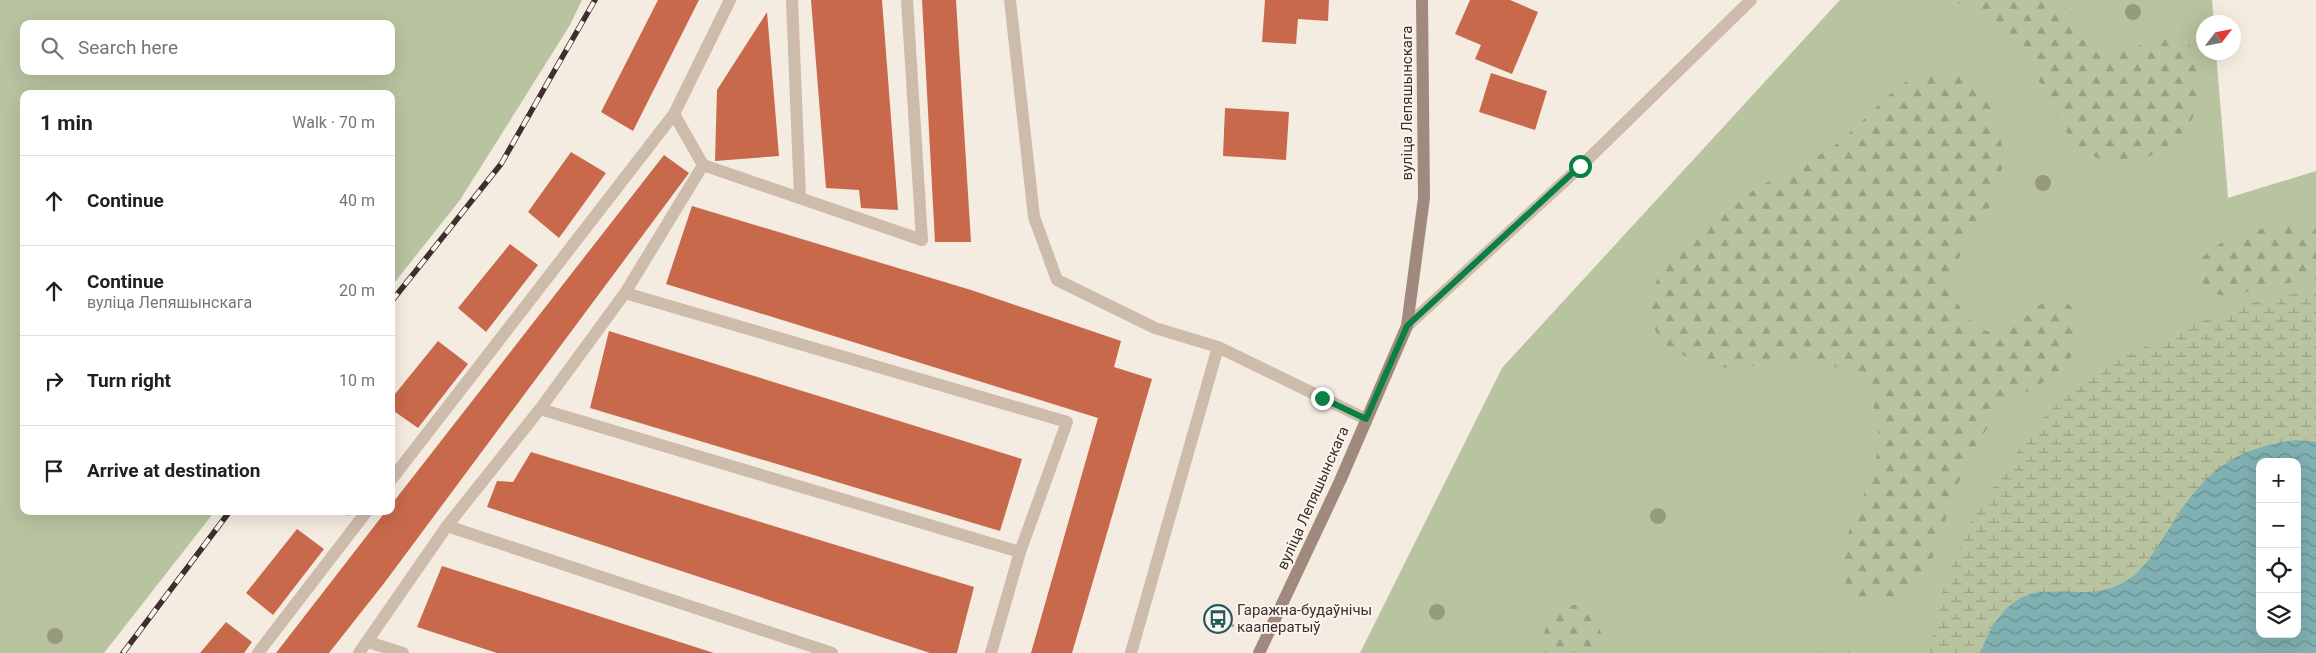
<!DOCTYPE html>
<meta charset="utf-8">
<style>
body{margin:0;font-family:Roboto,sans-serif;background:#f2f2f2;color:#202124}
.controls{position:absolute;right:15px;bottom:15px;display:grid;overflow:hidden;border-radius:10px;box-shadow:0 5px 20px #0002}
.controls button{width:45px;height:45px;display:grid;place-items:center;padding:0;border:0;border-bottom:1px solid #e0e0e0;background:#fff;color:#202124;font:25px sans-serif}
.compass{position:absolute;left:2196px;top:15px;width:45px;height:45px;border-radius:50%;background:#fff;box-shadow:0 5px 20px #0002;rotate:58deg}
.stop{position:absolute;width:15px;height:15px;margin:-11px;border:4px solid #0b8043;border-radius:50%;background:#fff}
.stop.end{background:#0b8043;border-color:#fff;box-shadow:0 1px 5px #0008}
.list{margin:0;padding:0;list-style:none}
h2{display:flex;justify-content:space-between;align-items:center;height:65px;margin:0;padding:0 20px;font-size:21px}
h2 small{font-size:16px;font-weight:400;color:#757577}
.list li{display:grid;grid-template-columns:32px 1fr auto;gap:15px;align-items:center;box-sizing:border-box;height:90px;padding:0 20px;border-top:1px solid #e0e0e0}
.list b{display:block;font-size:19px;white-space:nowrap}
.list p{margin:0;font-size:16px;white-space:nowrap;color:#757577}
.list em{font-size:16px;font-style:normal;color:#757577}
.icon{flex:none;width:28px;height:28px;fill:none;stroke:currentColor;stroke-width:2;stroke-linecap:round;stroke-linejoin:round}
.map{position:relative;flex:none;width:2316px;height:653px;overflow:hidden}
.search{position:absolute;background:#fff;box-shadow:0 5px 20px #0002;left:20px;top:20px;width:375px;height:55px;display:flex;align-items:center;gap:12px;box-sizing:border-box;padding:0 18px;border-radius:10px;color:#757577;font-size:19px}
.panel{position:absolute;background:#fff;box-shadow:0 5px 20px #0002;left:20px;top:90px;width:375px;height:425px;border-radius:10px}
.map>svg:first-child{display:block}
.grass{fill:#b8c4a0;fill-rule:evenodd}
.forest{fill:url(#forest-firs)}
.wetland{fill:url(#wetland-marsh);fill-rule:evenodd}
.water{fill:url(#water-waves);fill-rule:evenodd}
.building{fill:#c8694b}
.lines{fill:none;stroke-linecap:round;stroke-linejoin:round}
.path{stroke:#b9a596;stroke-width:3;stroke-dasharray:2.5 2.5;stroke-linecap:butt}
.lane{stroke:#cdbbac;stroke-width:12}
.street{stroke:#cdbbac;stroke-width:12}
.secondary{stroke:#a18a7d;stroke-width:12}
.rail-casing{stroke:#3b302b;stroke-width:5.5}
.rail{stroke:#fbf5ee;stroke-width:4;stroke-dasharray:11;stroke-linecap:butt}
.tree{fill:#969b7f}
.route{stroke:#0b8043;stroke-width:6}
.labels{text-anchor:middle;dominant-baseline:central;stroke-width:4;stroke-linejoin:round;paint-order:stroke}
.street-label{font-size:15px;fill:#3b302b;stroke:#fbf5ee}
.poi-label{font-size:15px;fill:#3b302b;stroke:#fbf5ee;text-anchor:start}
</style>
<div class="map">
<svg width="2316" height="653" viewBox="0 0 2316 653">
<defs>
<pattern id="forest-firs" width="22" height="20" patternUnits="userSpaceOnUse" patternTransform="scale(1.25)"><rect width="22" height="20" fill="#b8c4a0"/><path d="M5 1l3.5 6h-7zM16 11l3.5 6h-7z" fill="#97a083"/></pattern>
<pattern id="wetland-marsh" width="20" height="14" patternUnits="userSpaceOnUse" patternTransform="scale(1.25)"><rect width="20" height="14" fill="#b8c4a0"/><path d="M1 5h8M5 5V1M11 12h8M15 12V8" fill="none" stroke="#97a083"/></pattern>
<pattern id="water-waves" width="16" height="10" patternUnits="userSpaceOnUse" patternTransform="scale(1.25)"><rect width="16" height="10" fill="#7fb0b2"/><path d="M0 5q4-4 8 0t8 0" fill="none" stroke="#699091"/></pattern>
</defs>
<rect width="100%" height="100%" fill="#f4ebe1"/>
<path class="grass" d="M0 0H582L570 25 460 200 391 287V94H24V511H215L104 653H0ZM24 24H391V71H24Z
M1840 0H2212L2214 22H2204V52L2216 53 2228 198 2316 171V653H1360L1502 368ZM2260 462H2297V634H2260Z"/>
<path class="forest" d="M1955 0H2061C2068 13 2077 23 2087 33 2128 72 2148 26 2188 41 2215 87 2197 139 2145 158 2131 163 2116 167 2101 160 2048 135 2054 88 2017 50 1999 31 1975 18 1955 0Z
M1946 71C1959 76 1975 83 1984 95 2003 122 2008 163 1996 194 1980 232 1932 271 1964 313 1972 323 1979 330 1991 332 2022 338 2028 297 2063 298 2075 310 2082 320 2079 337 2071 383 2011 388 1989 425 1976 447 1963 470 1954 494 1942 525 1938 565 1912 587 1882 614 1840 603 1840 559 1840 551 1845 542 1848 534 1860 497 1887 458 1876 417 1874 409 1873 400 1867 393 1851 374 1828 358 1801 358 1789 359 1775 362 1763 364 1753 366 1741 369 1731 368 1716 367 1701 363 1687 357 1676 353 1663 345 1657 334 1625 275 1714 213 1757 188 1781 174 1807 163 1831 148 1860 129 1895 80 1926 72 1932 71 1940 71 1946 71Z
M2305 223H2316V279L2293 282 2229 296C2208 295 2197 284 2198 263 2224 230 2267 228 2305 223Z
M1579 604C1597 613 1605 633 1601 653H1539C1545 627 1549 608 1579 604Z
M1842 646 1871 653H1801L1815 648Z"/>
<path class="wetland" d="M2307 291H2316V653H1929L1940 600 1952 564 1975 515 2031 431 2062 399 2119 359 2182 329 2249 303ZM2260 462H2297V634H2260Z"/>
<path class="water" d="M2296 440 2316 442V653H1981C1989 626 2010 594 2041 592 2076 589 2100 600 2132 577 2147 566 2158 545 2169 529 2203 474 2229 449 2296 440ZM2260 462H2297V634H2260Z"/>
<path class="building" d="M658 0H699L633 131 601 112Z
M811 0H882L898 210 861 208 859 190 826 188Z
M922 0H956L971 242H935Z
M1265 0H1329L1328 21 1298 19 1296 44 1262 42Z
M1470 0H1510L1538 12 1512 74 1475 59 1481 45 1455 34Z
M767 12 779 156 715 161 717 90Z
M1491 73 1547 91 1535 130 1479 112Z
M1225 108 1289 112 1286 160 1223 156Z
M571 152 606 173 559 238 528 212Z
M664 155 689 173 385 582 329 653H276L386 511H391V505Z
M692 206 971 290 1121 341 1114 367 1152 379 1072 653H1031L1098 418 666 284Z
M510 244 538 265 486 332 458 308Z
M609 331 1022 459 1000 531 590 408Z
M438 341 468 364 418 428 391 409V399Z
M531 452 974 587 957 653H930L487 507 497 481 513 482Z
M342 511H352L348 516Z
M297 529 324 549 273 615 246 593Z
M442 566 714 653H497L417 627Z
M226 622 252 642 244 653H200Z"/>
<g class="lines">
<path class="path" d="M1218 619 1240 629"/>
<path class="lane" d="M792 0 800 198
M1010 0 1034 217 1057 280 1155 328 1218 347 1366 419
M674 114 703 165
M625 293 703 165 922 240 907 0
M540 409 1020 552
M391 480 674 114 730 0
M447 526 832 653
M368 642 403 653
M258 653 367 511
M359 653 447 526 540 409 625 293 1067 422 1020 552 991 653
M1131 653 1218 347"/>
<path class="street" d="M1407 326 1580 167 1751 0"/>
<path class="secondary" d="M1259 653 1340 481 1407 326 1424 198 1422 0"/>
<defs>
<path id="rail" d="M391 302 501 164 595 0
M123 653 230 511"/>
</defs>
<use href="#rail" class="rail-casing"/>
<use href="#rail" class="rail"/>
</g>
<g class="tree">
<circle cx="2133" cy="12" r="8"/>
<circle cx="2043" cy="183" r="8"/>
<circle cx="1658" cy="516" r="8"/>
<circle cx="1437" cy="612" r="8"/>
<circle cx="55" cy="636" r="8"/>
</g>
<g class="lines">
<path class="route" d="M1322 398 1366 419 1407 326 1580 166"/>
</g>
<defs>
<symbol id="bus-ring" viewBox="-11 -11 22 22"><circle r="9.5" fill="#fbf5ee" stroke="#1f5a5e" stroke-width="1.5"/><path d="M-5-6H5V4H4V6H2V4H-2V6H-4V4H-5ZM-3.5-4V0h7V-4ZM-3.5 1.2v1.5H-2V1.2ZM2 1.2v1.5H3.5V1.2Z" fill="#1f5a5e"/></symbol>
</defs>
<g fill-rule="evenodd">
<use href="#bus-ring" x="1202" y="603" width="32" height="32"/>
</g>
<g class="labels">
<g class="street-label">
<text transform="translate(1407 103) rotate(-90)">вуліца Лепяшынскага</text>
<text transform="translate(1313 498) rotate(-66)">вуліца Лепяшынскага</text>
</g>
<g class="poi-label">
<text x="1237" y="610">Гаражна-будаўнічы<tspan x="1237" dy="17">кааператыў</tspan></text>
</g>
</g>
</svg>
<div class="controls">
<button>+</button>
<button>−</button>
<button><svg class="icon" aria-label="locate" viewBox="0 0 24 24"><circle cx="12" cy="12" r="6"/><path d="M12 2v4M12 18v4M2 12h4M18 12h4"/></svg></button>
<button><svg class="icon" aria-label="layers" viewBox="0 0 24 24"><path d="M12 4l9 5-9 5-9-5zM3 14l9 5 9-5"/></svg></button>
</div>
<svg class="compass" viewBox="-18 -18 36 36"><path d="M0-13l5 13h-10z" fill="#e53935"/><path d="M0 13l5-13h-10z" fill="#757577"/></svg>
<div class="stop" style="left:1580px;top:166px"></div>
<div class="stop end" style="left:1322px;top:398px"></div>
<div class="search"><svg class="icon" aria-label="search" viewBox="0 0 24 24"><circle cx="10" cy="10" r="6"/><path d="M15 15l6 6"/></svg>Search here</div>
<section class="panel">
<h2>1 min<small>Walk · 70 m</small></h2>
<ul class="list">
<li><svg class="icon" aria-label="ahead" viewBox="0 0 24 24"><path d="M12 20V5M6 11l6-6 6 6"/></svg><div><b>Continue</b></div><em>40 m</em></li>
<li><svg class="icon" aria-label="ahead" viewBox="0 0 24 24"><path d="M12 20V5M6 11l6-6 6 6"/></svg><div><b>Continue</b><p>вуліца Лепяшынскага</p></div><em>20 m</em></li>
<li><svg class="icon" aria-label="right" viewBox="0 0 24 24"><path d="M7 20v-9h11M14 6l5 5-5 5"/></svg><div><b>Turn right</b></div><em>10 m</em></li>
<li><svg class="icon" aria-label="arrive" viewBox="0 0 24 24"><path d="M6 21V4h12l-3 4 3 4H6"/></svg><div><b>Arrive at destination</b></div></li>
</ul>
</section>
</div>
